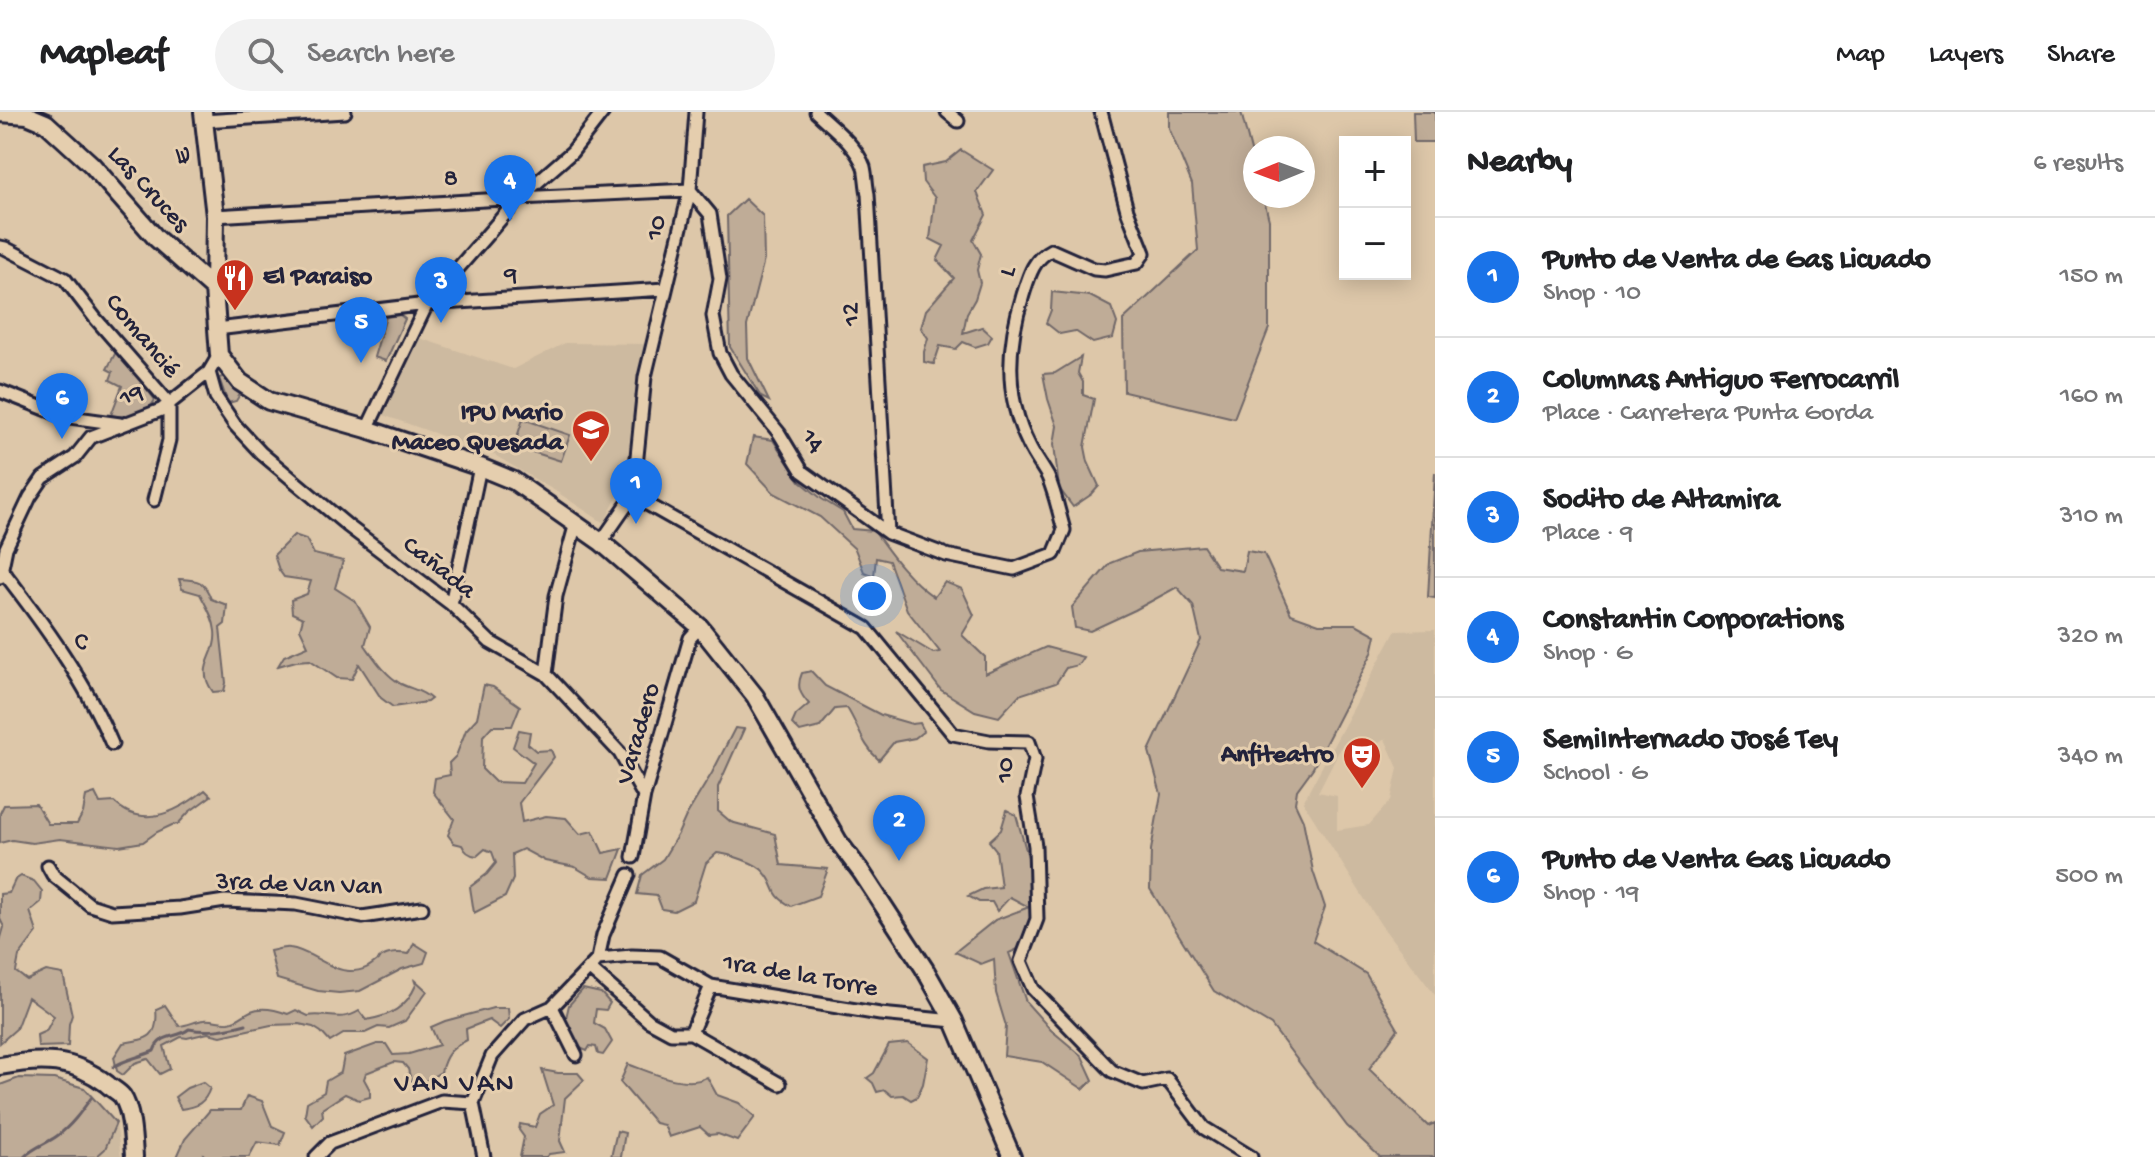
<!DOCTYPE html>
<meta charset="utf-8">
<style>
body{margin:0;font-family:"Gochi Hand",sans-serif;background:#f2f2f2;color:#202124}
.controls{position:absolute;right:24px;top:24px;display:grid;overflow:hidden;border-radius:0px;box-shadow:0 4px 20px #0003}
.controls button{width:72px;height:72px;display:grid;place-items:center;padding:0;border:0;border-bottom:2px solid #e0e0e0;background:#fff;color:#202124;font:40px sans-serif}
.compass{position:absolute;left:1243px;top:24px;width:72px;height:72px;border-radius:50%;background:#fff;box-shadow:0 4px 20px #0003;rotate:269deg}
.you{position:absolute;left:872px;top:484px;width:28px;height:28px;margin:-20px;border:6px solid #fff;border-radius:50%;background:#1a73e8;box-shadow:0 0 0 12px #1a73e833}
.badge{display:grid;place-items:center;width:52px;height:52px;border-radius:50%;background:#1a73e8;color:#fff;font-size:26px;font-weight:700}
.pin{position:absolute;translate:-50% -66px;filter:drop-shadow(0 2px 4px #0008)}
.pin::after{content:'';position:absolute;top:42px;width:28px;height:24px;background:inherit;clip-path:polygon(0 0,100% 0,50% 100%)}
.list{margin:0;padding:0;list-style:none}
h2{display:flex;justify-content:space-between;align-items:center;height:104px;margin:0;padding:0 32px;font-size:34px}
h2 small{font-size:26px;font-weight:400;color:#757577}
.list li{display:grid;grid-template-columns:52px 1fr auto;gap:24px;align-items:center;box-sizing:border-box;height:120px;padding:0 32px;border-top:2px solid #e0e0e0}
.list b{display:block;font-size:30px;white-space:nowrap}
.list p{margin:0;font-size:26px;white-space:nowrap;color:#757577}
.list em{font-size:26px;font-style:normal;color:#757577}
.icon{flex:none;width:44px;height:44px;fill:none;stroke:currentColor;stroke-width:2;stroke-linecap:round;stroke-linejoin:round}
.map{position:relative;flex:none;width:1435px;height:1045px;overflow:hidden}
header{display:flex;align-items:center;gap:48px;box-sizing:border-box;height:112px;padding:0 40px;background:#fff;border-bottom:2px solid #e0e0e0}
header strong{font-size:38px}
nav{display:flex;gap:44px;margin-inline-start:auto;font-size:28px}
.search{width:560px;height:72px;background:#f2f2f2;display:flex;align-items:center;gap:20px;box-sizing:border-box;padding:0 28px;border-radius:44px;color:#757577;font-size:30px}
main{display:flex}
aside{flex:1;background:#fff}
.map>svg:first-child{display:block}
.built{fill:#cdbaa0;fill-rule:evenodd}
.green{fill:#bfac97;stroke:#706769;stroke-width:2}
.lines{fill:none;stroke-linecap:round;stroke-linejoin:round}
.stream{stroke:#696066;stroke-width:3}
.street-casing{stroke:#22223b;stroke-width:17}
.secondary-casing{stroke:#22223b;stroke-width:22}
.street{stroke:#e5ceae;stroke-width:11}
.secondary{stroke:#e5ceae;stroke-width:16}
.labels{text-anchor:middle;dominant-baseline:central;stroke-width:6;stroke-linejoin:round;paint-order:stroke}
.street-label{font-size:26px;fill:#22223b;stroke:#e5ceae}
.poi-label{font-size:26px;font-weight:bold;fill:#22223b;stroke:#e5ceae;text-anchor:end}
.neighbourhood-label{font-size:28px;letter-spacing:2px;fill:#22223b;stroke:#e5ceae}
</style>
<header>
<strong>Mapleaf</strong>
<div class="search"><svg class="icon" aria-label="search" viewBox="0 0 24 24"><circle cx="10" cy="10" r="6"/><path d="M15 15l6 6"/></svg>Search here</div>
<nav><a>Map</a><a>Layers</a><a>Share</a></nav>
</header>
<main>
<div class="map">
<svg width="1435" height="1045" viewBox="0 0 1435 1045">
<rect width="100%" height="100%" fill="#ddc7a9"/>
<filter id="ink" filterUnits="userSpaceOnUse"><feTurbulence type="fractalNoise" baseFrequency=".0125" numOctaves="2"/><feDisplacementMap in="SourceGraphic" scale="16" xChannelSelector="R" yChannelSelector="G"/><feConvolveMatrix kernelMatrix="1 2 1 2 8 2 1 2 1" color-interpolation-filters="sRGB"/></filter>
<g filter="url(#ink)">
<path class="built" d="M416 225 513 257 565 231 648 232 623 373 604 411 557 380 491 341 380 302Z
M1435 518V883L1381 813 1303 690 1395 519ZM1385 627 1398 656 1391 688 1369 713 1337 718V684L1318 680 1343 631 1356 646Z
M116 1011 121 1045H96L105 1036Z"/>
<path class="green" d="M1169 0H1241L1255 54V84H1263L1269 108V216L1234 306 1124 280 1123 208 1198 138 1192 72 1169 16Z
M1413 0H1435V30H1414Z
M961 38 993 58 977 80 986 103 973 128 981 142 977 158 980 171 975 187 967 201 963 221 982 215 992 224 988 231 975 235 963 230 956 237 940 234 934 252 924 250V240L928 226 921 216 926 198 954 166 937 148 944 134 930 127 935 86 923 70 922 55 946 50Z
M745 87 763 104 764 148 747 214 748 246 769 289 761 285 730 235 727 104Z
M1052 180 1090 184 1111 195 1117 211 1113 226 1093 231 1075 219 1060 222 1046 211 1051 198Z
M400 203 405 207 386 249 374 245 386 205Z
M117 238 155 288C149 301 125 307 111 303L122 274 110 268 113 260 107 257Z
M1081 245 1078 261 1083 270V283L1094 287 1085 335 1088 350 1099 374 1092 382 1073 395 1059 376 1054 332 1057 314 1048 287 1043 262 1055 261Z
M228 263 242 279 236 289 228 291 219 266Z
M523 307 570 323 561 349 514 334Z
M753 325 773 328 800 369 822 387 843 400 852 417 874 419C892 444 909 468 934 485L945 470 962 477 974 503 962 523 985 545V562L1046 535 1083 545 1078 553 1066 556 1056 571 1019 583 999 605 975 599 941 578 896 519 933 541 940 540 907 498 889 449 876 446 874 464 864 460 855 437 820 405 774 381 747 352Z
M1435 360V486L1428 485Z
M294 423 306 427 314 442 343 449 335 476 355 489 370 515 365 533C375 547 385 563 401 572 411 577 422 578 431 587L427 590 393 595 381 586 359 552 352 567 337 566 310 548 296 549 278 554 284 544 308 534 300 517 303 506 292 501 291 488 307 482 311 469 284 465 279 458 274 443Z
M1203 434 1217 455 1243 459 1247 439 1264 442 1291 502 1319 512H1356L1376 523 1372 541 1313 656 1297 678 1295 691 1303 708 1313 759 1325 795 1313 829 1366 862 1398 917 1369 957 1428 1014 1435 1011V1045H1380L1347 1014 1271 913 1214 879 1150 777 1151 738 1161 682 1149 639 1201 528 1193 493 1177 475 1135 498 1090 519 1075 516 1072 495 1110 451 1138 440Z
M179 467C198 468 204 468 211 487L227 493 225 512 220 516 226 571 224 579 213 580C194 553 218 545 215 519 214 506 206 494 200 482L182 477Z
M811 559 825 574 881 603 912 612 920 611 924 619 915 626 894 630 879 648C862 633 859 615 847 596L835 597 820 615 800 620 792 612 796 603 809 592C800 582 796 575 802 561Z
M484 573 493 575 520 594 512 614H492L483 624 482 657 495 670 522 671 534 651 513 635 519 618 530 620 528 632 536 639 551 638 554 645 519 691 522 710 546 704 566 706 580 722 593 719 603 741 622 737 611 766 592 765 575 755 545 749 523 737 512 742 513 767 505 785 474 801 470 775 487 762 496 751 492 740 485 737 477 744C469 743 465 740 462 733L454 731 448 723 454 707 433 680 435 666 450 663 449 651 456 644 466 618 477 606Z
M735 616 744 617 718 675V699L731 710 775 722 781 753 828 757 818 784 791 794C768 781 778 775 764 760 757 751 729 742 717 741L706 751 694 789 674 799 662 797 657 784 637 782 642 763 663 747 678 722 686 704 712 661Z
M205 678 211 684 189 700 178 712 172 713 157 720 143 730 119 734 60 727 32 731 12 728 0 731V701L4 693 36 692 48 712H77L83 701 86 684 95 681 100 691 114 690C143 718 179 699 205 678Z
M1007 698 1016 703 1030 752 1035 792 1020 836 1009 841 1026 890 1051 918 1082 944 1093 968 1083 977 1042 950 1004 944 1006 914 996 881 994 847 981 852 955 840 995 808 1029 795 1010 785 997 799 992 790H979L968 784 983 777 1001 775 996 738 989 729 1001 718Z
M21 764 34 769 42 779 41 790 30 799 37 820 19 844 16 860 27 868 46 859 63 862 72 903 69 912 68 934 38 935 37 923 46 919 54 904 28 885 16 917 0 931V829L4 815 0 807V782L9 781 15 768Z
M414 831 428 840 424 851 402 857 360 879 339 881 318 879 277 867 270 839C276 838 284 835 290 836 309 838 331 859 350 859 380 859 373 836 409 842Z
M414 867 427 879 405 909 389 916 378 915 365 921H345L330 930 321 920 313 915 299 912 271 913 221 924 208 921 187 926 181 925 164 934 170 957 160 962 148 947 135 951 123 963 117 959 114 945 123 931C148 927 159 926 156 897L165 893 179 914C189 913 195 909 204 908 213 907 221 911 229 910 238 909 244 902 251 899 263 894 277 898 288 902L296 898 308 904C326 900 340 911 359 899L366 908C390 904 406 896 416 873Z
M583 877 601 881 610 891 606 898 596 897 594 911 605 917 612 930 603 943 598 942 596 935 590 934 587 939 580 936 565 910 569 893Z
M493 896H508L509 907 500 916 489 908 466 917 467 928C451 936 445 943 441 960L413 976 408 957 403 951 394 950 366 961 364 967 370 978V985L359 988 345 982 322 997 323 1004 313 1014 305 1003 307 990 324 980 326 969 341 960 344 944 377 932H386L393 943 409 942 439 933 431 915 445 909Z
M908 931 928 946 923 972 917 985 911 988 903 983 892 984 885 978 877 980 873 971 867 966 874 961 889 933Z
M628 952C650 960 686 977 707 965L717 983 739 991 755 1005 737 1029 718 1022 709 1023 700 1015 669 1025 664 1013 655 1011 620 970Z
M542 958 558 961H578L584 968 565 986 560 1029 565 1040 549 1042 546 1045H520L524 1025 519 1018 520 1012 535 1015 540 1002 553 993Z
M19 966 54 967 84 976 116 1011 105 1037 96 1045H0V973Z
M203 970 210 976C205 991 197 995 181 997L175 985 187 976Z
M247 984 262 989 272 1014 285 1020 280 1033 257 1030 249 1045H206L203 1042 201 1045H177L185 1027 210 998H241Z
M617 1019 625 1021 621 1045H611Z"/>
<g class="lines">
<path class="stream" d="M113 955C126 947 140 945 154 939 160 921 177 927 189 917 209 921 227 917 246 912
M24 1045C34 1035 46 1032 57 1024 71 1014 81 1000 91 986"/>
<defs>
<path id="street" d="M816 0C832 15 856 33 864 55 866 63 866 73 868 82L888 421
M947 0 958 9
M204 9 345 0
M690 78 710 102 720 167 713 204 720 241 731 262 779 321 802 359 888 421 946 443 1014 457 1054 442 1064 418C1059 401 1055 381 1048 365 1042 354 1034 344 1029 333 1005 286 1007 233 1023 183 1029 164 1033 147 1051 138L1094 157 1105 158 1137 151 1144 141 1127 98 1101 0
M215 104 519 86 690 78
M0 135 5 136 65 167 95 206 169 291V328L154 388
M217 217 427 192 665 177
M209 260 216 285 235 313 261 341 348 414 451 492 490 530 546 562 620 641 644 684
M0 279 63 304 120 312
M367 317 427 192 519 86 572 40 603 0
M633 384 866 516 953 622 989 629 1029 630 1035 647 1027 685 1035 734 1037 807 1021 849 1033 877 1112 959 1143 972 1167 967 1204 1016 1251 1045
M601 430 633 384 645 265 690 78 696 0
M2 458C44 512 86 570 112 632
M0 465 6 436 30 385 43 366 75 345 91 325 161 298 209 260 219 243
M451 492 480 355
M546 562 556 484 576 411
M633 745 644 684 690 526 700 515
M48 754 53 763 90 793 112 800 180 796 225 789 296 792 362 805 422 796
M598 847 632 844 660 845 711 874 880 902 954 909
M590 857 649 909 671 921H691L780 972
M552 895 576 943
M691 921 711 874
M316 1045 330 1031 442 989 473 991
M484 1045 473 991 492 944 525 907 552 895 598 847 603 823 629 763"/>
<path id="secondary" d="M203 0 215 104 214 177 219 243 240 270 269 289 367 317 480 355 514 369 601 430 700 515 755 584 838 729 862 761 924 856 954 909 1012 1045
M0 1 27 3 46 11 92 53 156 126 214 177
M0 954C41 946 73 946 107 972 111 976 119 980 122 984 132 998 133 1028 134 1045"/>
</defs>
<use href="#street" class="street-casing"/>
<use href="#secondary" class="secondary-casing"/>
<use href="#street" class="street"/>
<use href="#secondary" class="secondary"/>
</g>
</g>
<defs>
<symbol id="restaurant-pin" viewBox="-11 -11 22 30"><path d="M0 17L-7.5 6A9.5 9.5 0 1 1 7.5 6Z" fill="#c8321e" stroke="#e5ceae"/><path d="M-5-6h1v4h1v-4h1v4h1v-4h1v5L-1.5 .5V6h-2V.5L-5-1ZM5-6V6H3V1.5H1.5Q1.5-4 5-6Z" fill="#fff"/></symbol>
<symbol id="school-pin" viewBox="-11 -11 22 30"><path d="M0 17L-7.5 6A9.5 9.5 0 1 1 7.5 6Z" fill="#c8321e" stroke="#e5ceae"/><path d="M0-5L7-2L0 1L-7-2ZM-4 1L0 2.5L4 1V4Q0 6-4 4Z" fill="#fff"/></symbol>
<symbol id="theatre-pin" viewBox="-11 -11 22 30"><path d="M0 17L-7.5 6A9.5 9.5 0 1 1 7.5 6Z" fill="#c8321e" stroke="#e5ceae"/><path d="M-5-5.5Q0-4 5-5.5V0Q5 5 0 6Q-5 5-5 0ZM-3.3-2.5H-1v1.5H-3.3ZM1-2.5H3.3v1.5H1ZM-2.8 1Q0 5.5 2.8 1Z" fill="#fff"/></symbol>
</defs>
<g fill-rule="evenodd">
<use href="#restaurant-pin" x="213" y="144" width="44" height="60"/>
<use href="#school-pin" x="569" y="295" width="44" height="60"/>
<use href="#theatre-pin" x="1340" y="622" width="44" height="60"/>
</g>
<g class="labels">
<g class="street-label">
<text transform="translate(184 44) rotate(-97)">E</text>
<text transform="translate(451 68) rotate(-3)">8</text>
<text transform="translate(147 78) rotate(47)">Las Cruces</text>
<text transform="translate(658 116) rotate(-76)">10</text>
<text transform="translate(1009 160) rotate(-68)">L</text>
<text transform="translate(511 165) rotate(-4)">9</text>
<text transform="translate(853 202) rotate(-94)">12</text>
<text transform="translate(141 225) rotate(50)">Comancié</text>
<text transform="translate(132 285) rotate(-21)">19</text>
<text transform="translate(811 330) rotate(56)">14</text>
<text transform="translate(438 457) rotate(38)">Cañada</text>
<text transform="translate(80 530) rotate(56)">C</text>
<text transform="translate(640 622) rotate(-74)">Varadero</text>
<text transform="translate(1007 658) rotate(-86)">10</text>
<text transform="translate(299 774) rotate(2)">3ra de Van Van</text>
<text transform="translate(800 865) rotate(10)">1ra de la Torre</text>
</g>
<g class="poi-label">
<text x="263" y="166" text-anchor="start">El Paraiso</text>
<text x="563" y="302">IPU Mario<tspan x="563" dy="30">Maceo Quesada</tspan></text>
<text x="1334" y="644">Anfiteatro</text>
</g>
<g class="neighbourhood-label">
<text x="455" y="973">VAN VAN</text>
</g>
</g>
</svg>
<div class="controls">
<button>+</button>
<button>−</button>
</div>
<svg class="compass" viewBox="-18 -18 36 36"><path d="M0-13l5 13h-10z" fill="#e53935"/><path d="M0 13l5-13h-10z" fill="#757577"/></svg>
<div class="you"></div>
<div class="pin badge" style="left:636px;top:412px">1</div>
<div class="pin badge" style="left:899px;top:749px">2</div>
<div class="pin badge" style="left:441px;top:211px">3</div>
<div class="pin badge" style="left:510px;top:109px">4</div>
<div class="pin badge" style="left:361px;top:251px">5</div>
<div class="pin badge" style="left:62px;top:327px">6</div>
</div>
<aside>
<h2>Nearby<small>6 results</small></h2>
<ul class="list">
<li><span class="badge">1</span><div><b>Punto de Venta de Gas Licuado</b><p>Shop · 10</p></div><em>150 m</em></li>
<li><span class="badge">2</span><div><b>Columnas Antiguo Ferrocarril</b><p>Place · Carretera Punta Gorda</p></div><em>160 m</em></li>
<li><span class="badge">3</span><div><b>Sodito de Altamira</b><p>Place · 9</p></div><em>310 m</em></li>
<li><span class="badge">4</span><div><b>Constantin Corporations</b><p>Shop · G</p></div><em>320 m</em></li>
<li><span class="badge">5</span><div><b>SemiInternado José Tey</b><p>School · G</p></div><em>340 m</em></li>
<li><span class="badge">6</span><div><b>Punto de Venta Gas Licuado</b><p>Shop · 19</p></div><em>500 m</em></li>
</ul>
</aside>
</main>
